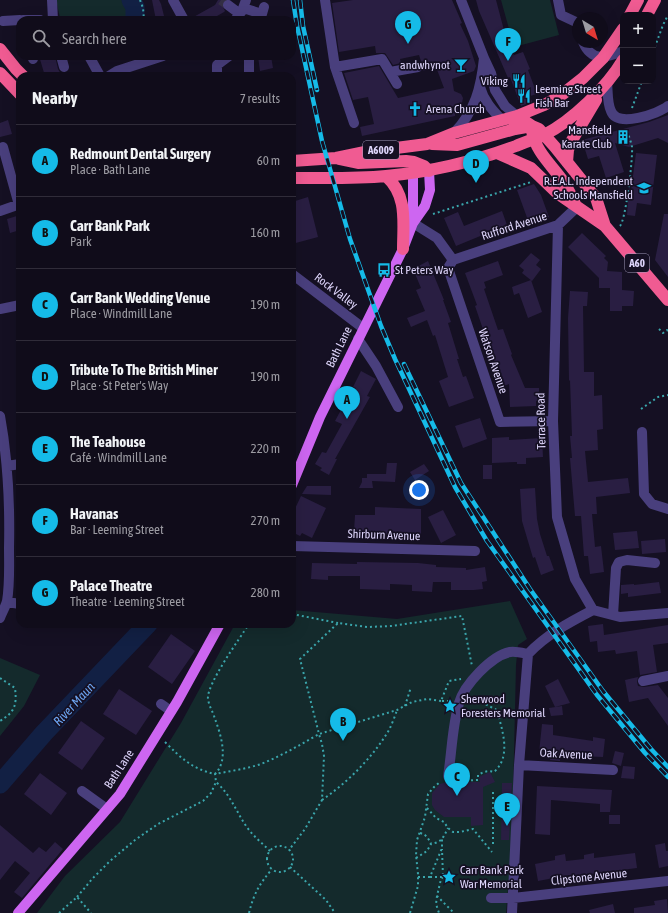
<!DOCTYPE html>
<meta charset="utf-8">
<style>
body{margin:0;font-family:"Asap Condensed",sans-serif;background:#191523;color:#f1f3f6}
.controls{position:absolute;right:12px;top:12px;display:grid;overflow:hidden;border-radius:8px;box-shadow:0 4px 16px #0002}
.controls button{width:36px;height:36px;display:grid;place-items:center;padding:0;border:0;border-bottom:1px solid #302c39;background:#100c1a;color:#f1f3f6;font:20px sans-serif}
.compass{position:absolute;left:572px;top:12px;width:36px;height:36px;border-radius:50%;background:#100c1a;box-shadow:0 4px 16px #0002;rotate:142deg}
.you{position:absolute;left:419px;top:490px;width:14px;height:14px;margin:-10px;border:3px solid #fff;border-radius:50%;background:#1a73e8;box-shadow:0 0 0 6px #1a73e833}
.badge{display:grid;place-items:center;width:26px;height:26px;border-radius:50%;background:#15bbe8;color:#111;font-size:13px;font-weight:700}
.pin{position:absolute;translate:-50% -33px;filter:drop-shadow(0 1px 2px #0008)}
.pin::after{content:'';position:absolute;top:21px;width:14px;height:12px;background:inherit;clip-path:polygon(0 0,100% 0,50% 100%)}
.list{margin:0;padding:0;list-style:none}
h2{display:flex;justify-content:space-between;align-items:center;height:52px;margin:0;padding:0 16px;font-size:17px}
h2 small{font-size:13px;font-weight:400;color:#9c9ba2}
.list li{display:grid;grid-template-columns:26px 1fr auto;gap:12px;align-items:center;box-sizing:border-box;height:72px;padding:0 16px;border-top:1px solid #302c39}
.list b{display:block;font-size:15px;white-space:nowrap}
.list p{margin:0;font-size:13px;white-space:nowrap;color:#9c9ba2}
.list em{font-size:13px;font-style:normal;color:#9c9ba2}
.icon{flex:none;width:22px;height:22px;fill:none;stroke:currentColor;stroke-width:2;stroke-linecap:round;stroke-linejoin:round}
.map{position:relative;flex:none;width:668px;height:913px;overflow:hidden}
.search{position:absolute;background:#100c1a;box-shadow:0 4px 16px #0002;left:16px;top:16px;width:280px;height:44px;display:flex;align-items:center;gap:10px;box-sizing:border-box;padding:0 14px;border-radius:12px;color:#9c9ba2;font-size:15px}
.panel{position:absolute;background:#100c1a;box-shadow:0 4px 16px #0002;left:16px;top:72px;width:280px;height:556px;border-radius:12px}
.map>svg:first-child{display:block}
.green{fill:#142a2c}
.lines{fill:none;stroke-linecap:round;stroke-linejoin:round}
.river{stroke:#122044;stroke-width:19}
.building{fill:#291e42}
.minor-tunnel{stroke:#332e43;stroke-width:10;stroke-dasharray:10 5;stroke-linecap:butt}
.path{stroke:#3aa5ab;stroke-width:2;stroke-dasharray:2 3;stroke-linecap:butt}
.minor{stroke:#493f7d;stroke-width:10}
.major{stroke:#cd66f1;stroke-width:10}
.highway{stroke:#f05b92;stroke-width:12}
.rail-casing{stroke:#15bbe8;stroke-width:4.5}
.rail{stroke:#151023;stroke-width:3;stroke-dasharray:9;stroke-linecap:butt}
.labels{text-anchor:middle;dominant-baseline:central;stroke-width:3.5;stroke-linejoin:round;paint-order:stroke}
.shield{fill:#151023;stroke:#a29aba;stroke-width:1}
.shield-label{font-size:11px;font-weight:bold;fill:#ded5fb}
.poi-label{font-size:12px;fill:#ded5fb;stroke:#151023;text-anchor:start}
.street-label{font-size:12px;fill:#ded5fb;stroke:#151023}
.water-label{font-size:13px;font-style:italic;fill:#6da5f2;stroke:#151023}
</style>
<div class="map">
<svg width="668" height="913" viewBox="0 0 668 913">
<rect width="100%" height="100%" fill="#151023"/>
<path class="green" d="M56 0H125L130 20H64L60 18Z
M501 0H550L559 35 514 47Z
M510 601 527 639 518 645 516 665 512 840 506 913H37L65 876 120 822 181 723 235 624H292V610L397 619Z
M0 658 40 675 24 706 0 736Z"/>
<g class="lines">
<path class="river" d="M131 0 135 7V20
M0 784 44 733 148 624"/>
</g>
<path class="building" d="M152 0H159L161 4 165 20H156Z
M218 0H224L222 5 225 11 224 12 210 20H190V19L215 5Z
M353 0H452L462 23 460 24 468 41 476 66 474 71 452 79 454 91 461 94 463 98 462 103 458 108 459 112 455 113V116L362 136 360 127 374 124 368 97 353 100 344 73 379 66 398 98 444 88 436 67 423 71 424 65 421 61 419 55 400 59 401 63 393 65 385 53H376L375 46 339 52 332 3Z
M476 0H496L505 34 514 55 523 52 530 69 528 70 537 94 530 96 532 102 521 106 510 77 508 78 496 50 479 11Z
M39 56H55L58 69 62 76H45Z
M258 56H271L273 68 260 71Z
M668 115V143L658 138 629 147 615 143 624 172 606 178 599 156 588 159 582 140 649 122Z
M8 120 12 134 0 137V123Z
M636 153 657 155 651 205 637 203 635 216 627 215 629 187 631 191Z
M534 184 541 195 549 217 529 223 517 190Z
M308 197 318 237 292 244V202Z
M502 211 507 225 456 246 444 218 458 212 464 226Z
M664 214H668V277L655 260Z
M20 215V230L10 233 7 219Z
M582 233 606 256 604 258 608 262 607 271 622 272V290L634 291 633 306H622V311H610V288H599V278L568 247Z
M531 253 540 260 536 265 541 269 532 281 522 273 524 270 519 266Z
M428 261 444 300H443L451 322 448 323 459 359H457L463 377 466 376 474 398 449 407 439 381 448 377 435 335 433 336 427 320 411 327 407 318 425 311 416 290 421 288 413 269Z
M498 261 503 275 484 282 486 288 484 289 498 330 503 329 512 354 511 355 525 388H539V401H536V406L510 407 509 384 504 386 494 361 475 306 477 305 465 273Z
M531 280 542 312 528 318 519 293 514 295 512 287Z
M570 291 588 292 587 306H583L584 372H594V396L602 395 603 429 597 430 598 450 585 451 588 482 628 478 630 493 596 497 597 514H592L595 547 601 546 604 572 590 574 588 556H584L581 516H575L570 458H572L570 436H572L570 380 569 381 568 318Z
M361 371 376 379 367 396 370 397 335 459H337L329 475 320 470 322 468 315 464 322 452 326 453 342 424 335 421 342 408 345 410 356 388 353 387Z
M480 418 487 439 463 448 455 426Z
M509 437V440L542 438 543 457 526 458V464H517V462L492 463V438Z
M387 463H397L395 482 372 481 373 488H359L362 482V478H367V474H386Z
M424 464 429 471 415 480 410 472Z
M483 465H492V479H483Z
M307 486H331V495L302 494Z
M535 488 537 519 540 534 547 556H549L554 570 541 575 535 557 533 558 522 521 520 489Z
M301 496 326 508 312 538 302 533 300 536 292 532V515Z
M375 507 421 509V536L371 534V532H354L355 515H375Z
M443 510 456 535 441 543 428 517Z
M637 531 639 548 615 550 613 533Z
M665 539 666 552 642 554 641 541Z
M357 562 418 563 436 565V567L466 568V570L485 567 487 581 482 582 483 589 474 590H451V582H433L432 592 412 591V585L390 584V590L360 589V576H328V580L311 579 312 563 357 564Z
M659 582 661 593 628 597V593L621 594V585L634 584V585Z
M603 624 604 635 668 625V643L653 645 657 672 640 675 637 651 616 654 615 650 598 652 597 641 590 642 588 626Z
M171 634 195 651 172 684 148 667Z
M638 677 637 682 638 686 644 687 658 685 668 698V726L648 698 629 702 625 680Z
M558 679 570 703 555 707 545 686Z
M119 689 152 711 136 735 103 714Z
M562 706 563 715 551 716 549 708Z
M81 721 105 738 82 770 58 753Z
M542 724 553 725V735L593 741V737L605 739 603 757 560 755V761L550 760 551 753H539Z
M615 751 624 753 621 766 612 763Z
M623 766 635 767 634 779 621 778Z
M490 772 495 782 483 787V825L471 826V817H444L435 810 432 805V793L440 784 447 782H480L479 777Z
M40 773 67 793 51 815 24 794Z
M502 783H512L509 840H501Z
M537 786 612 790 610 812H600V804L551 800 550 835 535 834Z
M609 815H620V824H609Z
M0 825 33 853 39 847 46 852 55 842 63 849 22 898 14 892 30 873 15 861 0 880Z
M665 843 666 851H668V866L659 868 655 845Z
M594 853V858L635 853 637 868 575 876V874L538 881 535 864 555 860V856L565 854 566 861 584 859V855Z
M667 899 668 913H634V908L655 905 654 901Z
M613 904 615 913H590L589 910Z"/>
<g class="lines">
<path class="minor-tunnel" d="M221 0 228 5"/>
<path class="path" d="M140 0 143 8 144 20
M653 52 663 25 668 15
M632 108 642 81
M433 214 531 182
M620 226C626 219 633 158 632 147 631 141 628 135 627 129
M659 329 663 333 667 330 668 331
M641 409 658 397 668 395
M292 614 338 623
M0 678 15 688C17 705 15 712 0 721
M441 701 427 699 412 702 397 710 319 734 300 659 338 623 367 627 391 626 462 616 472 666
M449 701H441L449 681 461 679
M405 706 411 687
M165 742C181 758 192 769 215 774 229 760 221 735 215 719 213 712 209 706 208 699 206 685 240 638 249 624
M456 781 478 780V775C483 772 488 770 494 772 512 756 502 730 497 710L483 703 469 702
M322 800C348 782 373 757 389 730 392 724 395 716 397 710
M427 808 436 818 444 822 448 828 453 832H460L473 829 492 852
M420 833C427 835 428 838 431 844 442 842 443 838 448 828
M493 844V791
M267 859a13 13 0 1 1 26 0a13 13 0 1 1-26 0Z
M270 851C262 843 253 836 246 826 236 811 230 794 216 782L215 774C230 771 246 769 261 764 281 756 300 745 319 734L322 744 324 756 322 800 305 829 289 850
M416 858 427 851 431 844
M290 867 326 900 335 913
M418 877H430L442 848V839
M430 877H443L442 849
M443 877 441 879 437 896 454 913
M437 896 436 904 439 913
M77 897 93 878 110 861 135 840 158 824 203 801 211 793 216 782
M59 913 77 897 91 913
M249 913C254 893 259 885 272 869
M410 913 418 886V874L416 855 417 840 425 817 428 794 434 787 440 782"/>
<path class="minor" d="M52 0 53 20
M173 0 184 20
M325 0 335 67 354 123
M461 0 484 58 491 73 495 90 505 106 517 116
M558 0 561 15 578 23
M228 5 240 14
M243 8 262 14 264 7
M23 20H40
M235 20 242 11 246 0
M3 21 20 20
M583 42C591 62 607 58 623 51
M32 56 33 59
M61 56 64 67
M89 56 100 76
M249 56V76
M335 67 382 59 397 84
M390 72 418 67
M109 76 117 71 163 56
M217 76V65L229 56
M607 82C608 91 607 103 611 111 617 128 658 114 668 106
M480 87C484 101 492 110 502 120
M454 133C475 111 481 88 484 58
M3 147 19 205
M0 211 20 204
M413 223 437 238 453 260
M558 225 553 421 557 517 575 579 593 610
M453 260 448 268 500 422 553 421
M453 260 558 225 577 207
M292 274 363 328
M0 309 20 305
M358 339 376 366 398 407
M0 416C8 460 10 504 9 548 9 565 10 584 7 601 6 606 2 612 0 618
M642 432 644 494 652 504 668 509
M7 466 20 464
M292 546 475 551
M7 602 20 604
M593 610 620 617 668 613
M613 615 616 568 619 562 627 560 655 563
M643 681 668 676
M161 704 171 711
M519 765 613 770
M448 776C452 752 452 727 459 703 464 685 491 656 510 652 515 651 523 653 528 654
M82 791 107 809
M491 898H513L668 881
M512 913 519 765 528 654C547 634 570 622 593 610"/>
<path class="major" d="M413 173V223
M292 485 320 417 403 249 413 223 425 206 430 190 429 171
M18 913 120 794 177 702 220 624"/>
<path class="highway" d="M630 15 638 0
M647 15 655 0
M0 49 16 69 23 76
M0 73 20 94
M517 116 532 126 539 129 555 147 596 198 605 226
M532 131C536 153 553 166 565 184 569 191 573 199 576 206
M432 144 457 145 515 129 532 126
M497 153 531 168 557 193 605 226 668 300
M339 159 358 163 406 161 414 162 424 166 429 171
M292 161 336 158 365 152 427 144 454 133 517 116 544 105 559 97 583 78 603 58 623 29
M567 162 568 150 571 142 596 100
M386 176C408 196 403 222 403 249
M292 178C323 178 355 179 386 176 432 172 473 162 516 146 525 142 535 139 544 135 572 121 607 87 623 60"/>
<defs>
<path id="rail" d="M293 0 297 26 322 141 350 239 381 326 395 359 455 487 487 541 597 695 645 753 668 777
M300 0 303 26 317 90
M404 364 461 483 530 589 603 691 651 749 668 767"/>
</defs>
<use href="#rail" class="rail-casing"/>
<use href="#rail" class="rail"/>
</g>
<defs>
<symbol id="bar-bare" viewBox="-9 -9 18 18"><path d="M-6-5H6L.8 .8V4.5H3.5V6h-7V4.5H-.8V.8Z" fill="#15bbe8" stroke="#151023" stroke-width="2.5" paint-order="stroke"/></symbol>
<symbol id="restaurant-bare" viewBox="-9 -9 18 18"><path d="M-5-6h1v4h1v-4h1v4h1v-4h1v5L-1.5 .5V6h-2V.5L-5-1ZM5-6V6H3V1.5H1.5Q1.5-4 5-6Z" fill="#15bbe8" stroke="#151023" stroke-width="2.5" paint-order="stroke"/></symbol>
<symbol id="church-bare" viewBox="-9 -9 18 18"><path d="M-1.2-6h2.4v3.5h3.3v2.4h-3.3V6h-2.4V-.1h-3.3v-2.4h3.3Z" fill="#15bbe8" stroke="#151023" stroke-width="2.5" paint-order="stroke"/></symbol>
<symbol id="building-bare" viewBox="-9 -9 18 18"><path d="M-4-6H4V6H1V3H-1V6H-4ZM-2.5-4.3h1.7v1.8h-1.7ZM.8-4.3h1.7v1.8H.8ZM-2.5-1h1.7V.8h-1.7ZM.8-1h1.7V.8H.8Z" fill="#15bbe8" stroke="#151023" stroke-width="2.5" paint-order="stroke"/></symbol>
<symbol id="school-bare" viewBox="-9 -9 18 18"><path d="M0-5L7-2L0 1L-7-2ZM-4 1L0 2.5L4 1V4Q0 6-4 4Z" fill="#15bbe8" stroke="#151023" stroke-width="2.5" paint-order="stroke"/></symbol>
<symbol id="bus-bare" viewBox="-9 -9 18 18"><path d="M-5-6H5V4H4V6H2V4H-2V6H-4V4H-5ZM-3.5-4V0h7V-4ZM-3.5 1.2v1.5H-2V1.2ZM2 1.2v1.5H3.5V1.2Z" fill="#15bbe8" stroke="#151023" stroke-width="2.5" paint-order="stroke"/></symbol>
<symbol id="sight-bare" viewBox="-9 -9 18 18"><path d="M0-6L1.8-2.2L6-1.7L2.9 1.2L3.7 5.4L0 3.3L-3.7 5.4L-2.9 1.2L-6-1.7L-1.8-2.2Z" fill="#15bbe8" stroke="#151023" stroke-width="2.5" paint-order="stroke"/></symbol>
</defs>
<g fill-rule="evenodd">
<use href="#bar-bare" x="451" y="55" width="20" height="20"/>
<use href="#restaurant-bare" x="509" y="71" width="20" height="20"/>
<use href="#restaurant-bare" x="514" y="86" width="20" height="20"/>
<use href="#church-bare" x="405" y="99" width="20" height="20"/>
<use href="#building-bare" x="613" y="127" width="20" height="20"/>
<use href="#school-bare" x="634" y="178" width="20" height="20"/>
<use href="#bus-bare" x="374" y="260" width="20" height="20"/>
<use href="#sight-bare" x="440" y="696" width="20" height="20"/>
<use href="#sight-bare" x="439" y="867" width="20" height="20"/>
</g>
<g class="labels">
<g class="shield">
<rect x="363" y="141" width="36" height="18" rx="3"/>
<rect x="625" y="254" width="24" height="18" rx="3"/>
</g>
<g class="shield-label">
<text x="381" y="150">A6009</text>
<text x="637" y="263">A60</text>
</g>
<g class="poi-label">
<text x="450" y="65" text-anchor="end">andwhynot</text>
<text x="508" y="81" text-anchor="end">Viking</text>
<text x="535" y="89">Leeming Street<tspan x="535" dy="14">Fish Bar</tspan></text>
<text x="426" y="109">Arena Church</text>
<text x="612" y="130" text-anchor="end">Mansfield<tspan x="612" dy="14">Karate Club</tspan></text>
<text x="633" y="181" text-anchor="end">R.E.A.L. Independent<tspan x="633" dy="14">Schools Mansfield</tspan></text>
<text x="395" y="270">St Peters Way</text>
<text x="461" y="699">Sherwood<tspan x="461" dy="14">Foresters Memorial</tspan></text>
<text x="460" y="870">Carr Bank Park<tspan x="460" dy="14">War Memorial</tspan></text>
</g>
<g class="street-label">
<text transform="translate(514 226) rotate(-18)">Rufford Avenue</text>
<text transform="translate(336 291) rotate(37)">Rock Valley</text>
<text transform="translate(339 347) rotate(-64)">Bath Lane</text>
<text transform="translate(493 361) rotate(71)">Watson Avenue</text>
<text transform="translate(541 421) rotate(-91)">Terrace Road</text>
<text transform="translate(384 535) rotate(2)">Shirburn Avenue</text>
<text transform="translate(566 754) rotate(3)">Oak Avenue</text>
<text transform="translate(119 769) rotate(-57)">Bath Lane</text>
<text transform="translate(589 877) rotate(-6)">Clipstone Avenue</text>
</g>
<g class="water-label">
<text transform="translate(74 704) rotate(-47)">River Maun</text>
</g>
</g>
</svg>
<div class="controls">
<button>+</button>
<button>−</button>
</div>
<svg class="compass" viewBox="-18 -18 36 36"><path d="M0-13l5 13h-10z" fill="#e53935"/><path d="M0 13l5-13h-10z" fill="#9c9ba2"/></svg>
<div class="you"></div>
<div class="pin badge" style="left:347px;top:419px">A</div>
<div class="pin badge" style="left:343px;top:741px">B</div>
<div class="pin badge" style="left:457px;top:796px">C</div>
<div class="pin badge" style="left:476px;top:183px">D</div>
<div class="pin badge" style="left:507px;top:826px">E</div>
<div class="pin badge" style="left:508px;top:61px">F</div>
<div class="pin badge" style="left:408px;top:44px">G</div>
<div class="search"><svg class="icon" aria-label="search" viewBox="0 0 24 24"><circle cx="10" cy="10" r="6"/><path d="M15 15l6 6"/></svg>Search here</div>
<section class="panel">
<h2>Nearby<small>7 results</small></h2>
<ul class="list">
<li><span class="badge">A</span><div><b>Redmount Dental Surgery</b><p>Place · Bath Lane</p></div><em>60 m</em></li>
<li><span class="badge">B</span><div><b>Carr Bank Park</b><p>Park</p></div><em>160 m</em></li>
<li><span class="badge">C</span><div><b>Carr Bank Wedding Venue</b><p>Place · Windmill Lane</p></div><em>190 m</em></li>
<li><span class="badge">D</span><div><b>Tribute To The British Miner</b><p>Place · St Peter's Way</p></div><em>190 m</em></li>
<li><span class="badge">E</span><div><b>The Teahouse</b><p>Café · Windmill Lane</p></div><em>220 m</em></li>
<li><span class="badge">F</span><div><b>Havanas</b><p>Bar · Leeming Street</p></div><em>270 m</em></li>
<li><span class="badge">G</span><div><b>Palace Theatre</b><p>Theatre · Leeming Street</p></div><em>280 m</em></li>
</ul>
</section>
</div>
